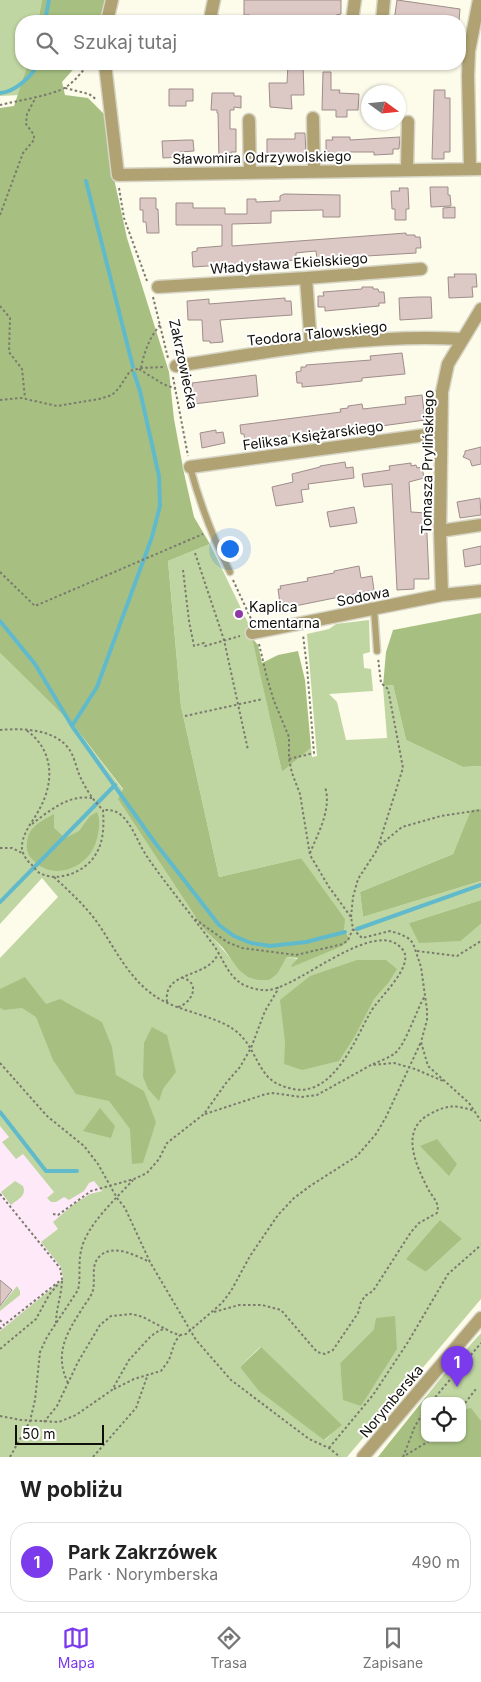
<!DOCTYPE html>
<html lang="pl">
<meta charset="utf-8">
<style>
body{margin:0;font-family:Inter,sans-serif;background:#f6f6f6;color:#222}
.controls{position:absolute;right:15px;bottom:15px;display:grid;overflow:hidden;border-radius:10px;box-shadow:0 1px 4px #0004}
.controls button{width:45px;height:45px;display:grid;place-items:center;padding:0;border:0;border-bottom:1px solid #e0e0e0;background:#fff;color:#222;font:25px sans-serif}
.compass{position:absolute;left:361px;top:85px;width:45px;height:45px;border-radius:50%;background:#fff;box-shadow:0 1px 4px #0004;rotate:105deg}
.scale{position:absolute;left:15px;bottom:12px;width:89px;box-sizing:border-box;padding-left:5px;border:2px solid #100f09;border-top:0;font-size:14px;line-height:18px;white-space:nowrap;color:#100f09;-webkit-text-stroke:4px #fff;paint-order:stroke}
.you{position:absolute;left:229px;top:548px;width:18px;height:18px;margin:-12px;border:4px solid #fff;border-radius:50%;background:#1a73e8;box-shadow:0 0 0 8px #1a73e833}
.badge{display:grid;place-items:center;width:32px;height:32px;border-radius:50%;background:#7c3aed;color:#fff;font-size:16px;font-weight:700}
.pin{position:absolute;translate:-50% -41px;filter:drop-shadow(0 1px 2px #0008)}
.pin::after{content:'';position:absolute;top:26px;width:18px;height:15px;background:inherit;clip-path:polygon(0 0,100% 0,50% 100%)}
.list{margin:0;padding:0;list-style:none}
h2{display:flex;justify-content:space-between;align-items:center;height:65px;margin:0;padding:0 20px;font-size:21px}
h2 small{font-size:16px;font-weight:400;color:#767676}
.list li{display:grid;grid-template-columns:32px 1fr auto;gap:15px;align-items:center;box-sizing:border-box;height:80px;margin:0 10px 10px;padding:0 10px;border:1px solid #e0e0e0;border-radius:20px}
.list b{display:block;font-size:19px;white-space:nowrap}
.list p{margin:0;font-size:16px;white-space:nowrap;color:#767676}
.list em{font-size:16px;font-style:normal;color:#767676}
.icon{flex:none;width:28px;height:28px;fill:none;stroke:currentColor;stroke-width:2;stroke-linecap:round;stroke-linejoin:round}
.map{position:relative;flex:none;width:481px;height:1457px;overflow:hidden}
.search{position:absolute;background:#fff;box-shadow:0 1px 4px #0004;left:15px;right:15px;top:15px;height:55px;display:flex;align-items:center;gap:12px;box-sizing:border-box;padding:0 18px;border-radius:20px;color:#767676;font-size:19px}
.sheet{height:155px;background:#fff}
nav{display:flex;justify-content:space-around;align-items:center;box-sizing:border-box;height:70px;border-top:1px solid #e0e0e0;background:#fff;font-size:14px;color:#767676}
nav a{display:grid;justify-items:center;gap:2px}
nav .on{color:#7c3aed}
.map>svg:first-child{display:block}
.education{fill:#fee9f8}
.green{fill:#c0d6a2;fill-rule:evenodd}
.forest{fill:#a7c082}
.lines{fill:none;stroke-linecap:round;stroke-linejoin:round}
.stream{stroke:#61bacb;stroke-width:4}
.building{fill:#dcc9c6;stroke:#9f8d8b}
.service-casing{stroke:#d7d5c6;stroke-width:9}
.minor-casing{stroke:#d7d5c6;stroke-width:15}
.path{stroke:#7b7a6f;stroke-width:2;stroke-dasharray:2.5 2.5;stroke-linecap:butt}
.service{stroke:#b0a272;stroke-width:6}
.minor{stroke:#b0a272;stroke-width:12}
.poi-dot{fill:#8d38a6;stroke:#fff;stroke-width:2}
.labels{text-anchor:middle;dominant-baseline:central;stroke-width:4;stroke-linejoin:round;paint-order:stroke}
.street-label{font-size:14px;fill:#100f09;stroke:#fff}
.poi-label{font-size:14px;fill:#100f09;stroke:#fff;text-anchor:start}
</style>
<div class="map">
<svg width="481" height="1457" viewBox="0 0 481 1457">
<rect width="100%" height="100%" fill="#fdfbea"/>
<path class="education" d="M0 1029 109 1193 0 1457Z"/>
<path class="green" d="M0 0H42L38 21H21V64H28L19 95 0 96Z
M210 544 250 627 282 772 311 748 312 757 317 756 307 634 329 629 336 624 369 620 370 652 363 654 364 668 371 669 373 691 329 694 337 702 346 740 387 738 383 686 393 685 406 740 463 767 481 766V809L471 811 453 854 360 892 363 917 481 881V900L409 923 461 941 481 924V1299L347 1457H0V1331L63 1279 61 1267 41 1242 58 1229 53 1222 74 1204 90 1194 102 1191 94 1181 89 1183 84 1191 69 1200 64 1197 56 1202H51L47 1198 54 1192 23 1154 16 1159 2 1142 9 1137 0 1126V958L58 897 42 878 0 924V653L75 727 123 790 119 800 196 918 231 959 265 967 284 962 287 957 298 959 350 939 301 858 219 877 181 706 168 561ZM462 1239 426 1272 407 1258ZM374 1329 344 1400 340 1363ZM260 1347 341 1425 325 1440 240 1367Z
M15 1181 23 1186C27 1196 18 1199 11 1205L1 1192Z
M17 1286 20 1291V1295L0 1311V1307Z
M481 1333V1457H378L444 1374ZM425 1401H462V1438H425Z"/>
<path class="forest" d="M42 0H106L100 21H38Z
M28 64H78L62 82 65 95 88 98 105 115 113 174 127 238 169 372 174 419 184 473 194 517 210 544 168 561 181 706 219 877 301 858 345 919 344 930 350 939 342 946 292 967 291 966 298 958 287 957 277 974 269 980H258L248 977 239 970 223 948 202 927 118 799 123 789 75 727 0 653V108L14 106Z
M481 613V766L463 767 406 740 393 685 383 686 386 652 393 630Z
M252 638 258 645 262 663 278 655 298 651 305 680 311 748 282 772Z
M481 809V881L363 917 360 892 453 854 471 810Z
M97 812C101 821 99 832 96 842 88 868 53 882 33 860 28 856 26 849 27 843 27 839 28 835 30 832 36 823 45 819 54 814V828L65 838 79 831 90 816Z
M481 900V924L461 941 419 943 409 923Z
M357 960H386L397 969 389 982 374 999 355 1036 339 1061 302 1070 284 1064 285 1042 280 1000 310 976Z
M25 977 46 1004 60 999 102 1022 112 1047 116 1075 144 1091 156 1122 143 1163 132 1164 130 1129 109 1101 76 1094 53 1060 36 1017 22 1008 4 1010 0 1008V989Z
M152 1027 167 1035 176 1072 163 1089 159 1101 148 1089 143 1077 144 1043Z
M100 1108 115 1126 111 1138 83 1131Z
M437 1139 457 1164 449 1176 420 1146Z
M440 1220 462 1239 426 1272 406 1259Z
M395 1316 397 1349 361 1406 343 1400 340 1363 374 1329 376 1318Z
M261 1347 342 1425 324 1440 259 1391 240 1367Z
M426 1397 429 1401H425V1438H462V1410L471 1408 481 1421V1457H378Z"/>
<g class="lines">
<path class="stream" d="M45 21 49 0
M0 93C15 92 31 77 38 64
M86 181 133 367
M0 621 35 664 72 726 153 840 219 925 234 936 251 943 270 946 306 942 345 932
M72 726 97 687 152 537 160 506 159 476 140 391 134 373
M0 902 115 785
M357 929 481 885
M0 1112 46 1171H77"/>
</g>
<path class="building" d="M244 0H341V14L336 15V17H249L250 15H244Z
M397 0 460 9 459 21H394Z
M288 64H303L304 95H291L292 109 270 107 269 83H287Z
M323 72H331V90H340L339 93 359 94 358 110H347V117H336V110H322Z
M169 89H193V101H186V106H169Z
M434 90H445V98H450V152H444V159H432Z
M212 93H234V96H241V108L234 107V110H230V129H236V152H231V159L219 160 218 113H217V110H211Z
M295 133H305L306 155 267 156V139H295Z
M332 137H350V140L400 137 399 149H393V154L374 155V152H350V155H333V152H326V140H333Z
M187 140H193L194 151 180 152V157L163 158 162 141Z
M430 187H448V195H450L451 206 431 207Z
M399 188H408L409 209H406V220H395V209H392L391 191H400Z
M284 194 340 195V217H323V210L271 211V223L232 224V246L406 233V235H415V237H420L421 248H416V253L317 259 316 251 305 252 296 253V260L193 267 192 252 197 251V248L222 246V225H176V203H193V208H225V214H247V199H256V202L280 201V196Z
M140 198H156V209H158L159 233H147L146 222H143V210H140Z
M455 207V218H443V208Z
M454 274H476L477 287H472L473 297 449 298 448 277H455Z
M362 287H373V289H378L379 292H384L385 303H379V306L325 311V307H318V296H324L323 292 362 289Z
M419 297H431L432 318 400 320 399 298Z
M285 298V301H291L292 315 220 320 223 342 210 343V341H203L202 320H188L187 301 209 299V304Z
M402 353 405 374 362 378V381L325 385 302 387V383H297L296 372 301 371V367H306V365L371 360 370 356Z
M256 375 258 396 194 404 192 383Z
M422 395 425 420 374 427 373 425 245 442 244 434H241L240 425 341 412 340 409 348 408V406L362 404 363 409 406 404 405 397Z
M216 430V433L223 432 225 443 202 448 200 433Z
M481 447V464L472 466 470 460 463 457 465 453V451Z
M345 462 346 468 353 467 354 478 308 484 309 489 301 490 303 502 276 506 272 487 293 482 292 474 320 467V466Z
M411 463V466L416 465 417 468 422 467 424 478 409 482 411 512 426 513 429 579H414V589L397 590 392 484 364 487 362 474 390 470 389 466Z
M480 498 481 515 460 518 457 502Z
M354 507 357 523 330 527 327 512Z
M481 546V564L465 567 463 550Z
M359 566 361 578 372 576 374 590 285 608 283 602 280 603 278 589H281L280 586 308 581 307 578 334 573V571Z
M0 1280 12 1290 0 1306Z"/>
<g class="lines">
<defs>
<path id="service" d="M190 467C200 504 213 538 230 572
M374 609 377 651"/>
<path id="minor" d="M107 21 112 0
M213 21 211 14 214 0
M352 21 355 0
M382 21 384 0
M105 64 118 175 481 169
M313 118 314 171
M249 120 250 172
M470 168 468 76 469 51 479 0
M407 169 408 122
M306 278 311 346
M158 287 306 278 421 269
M176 366C269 352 367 333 462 339
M190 467 440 433
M440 531 481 525
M442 595 440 531 442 392 448 364 481 309
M252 633 442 595 481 591
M363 1457 481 1318"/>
</defs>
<use href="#service" class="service-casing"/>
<use href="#minor" class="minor-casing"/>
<path class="path" d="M65 88 89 94 97 100
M0 105C16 101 54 95 66 87 75 81 82 72 88 64
M119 188 124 218 147 281
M0 215 23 153 34 140V135L26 124 27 114 36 97
M153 297 168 358
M0 306 10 318 9 352 22 369 25 398
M141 368C144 353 149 338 160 325
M139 369 163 384 176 389
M173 377 188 456
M0 400 21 398 57 406 99 399 112 395 119 388 130 371 141 368 165 367
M195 553 224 640 248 750
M183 570 189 621 194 646 204 643 205 646 240 636
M0 572 35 606 203 534
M233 580 252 621
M259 644 267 678 274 701 289 737V759L292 773 300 794 310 855 329 887 351 917 353 929 362 938 390 931 400 934 408 938 413 943 421 967 427 1010V1020L421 1042 428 1066 469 1103 481 1121
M185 716 263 699
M0 730C22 728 55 729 69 749 74 756 76 766 79 774 85 788 92 799 103 810 104 826 104 843 94 857 84 872 57 883 40 873 37 872 34 867 32 865 27 861 23 855 22 849 21 833 34 821 40 808 55 780 53 749 26 730
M289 759 314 753 307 667 303 635
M32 824C49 811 69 794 92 798
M380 845 402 827 441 816 481 810
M0 848H12L24 854
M310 853C318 833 332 809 325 787
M54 877C71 893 88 908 101 928 116 951 129 977 152 994 174 1011 211 1014 233 1029 252 1042 254 1061 268 1077 275 1084 284 1087 293 1089 333 1097 355 1040 370 1013 377 999 415 967 403 950 377 915 301 986 269 990 260 991 250 988 242 984 226 974 223 957 212 943 191 914 168 887 148 858 138 844 133 825 121 815 115 810 110 810 103 810
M351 917 353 897 358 879 377 850 403 768 388 689 381 683 378 658
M195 919 227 942 242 948 296 955 343 944 348 940 353 929
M417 951 457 956 481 941
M167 1002C163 970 207 979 218 954
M178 1007C192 1003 201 983 183 978
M0 1063 47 1116 84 1146 98 1164 117 1198 125 1208 150 1262 196 1340 231 1380 309 1439 329 1448 340 1457
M373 1064C380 1061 388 1058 394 1054 406 1045 416 1010 425 996
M205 1114 266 1094 273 1093 301 1097 317 1095 371 1065 394 1063 415 1069 443 1081
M0 1194 60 1268 62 1279 4 1325
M53 1214 58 1215 91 1191 134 1179 147 1173 159 1159 167 1143 204 1114 226 1083 240 1067 251 1048 265 1011 277 991 278 987
M214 1312 239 1305H262L281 1310 317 1352 325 1354 333 1350 358 1313 361 1302 365 1296 373 1291 411 1232 419 1223 437 1213C440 1203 433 1198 428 1189 416 1165 399 1130 430 1114 449 1104 455 1105 475 1111
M0 1320 4 1325 0 1329
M56 1323C56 1308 62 1294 62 1279
M0 1349 36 1319 49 1295 59 1283
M68 1383C54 1354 66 1334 82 1309 85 1304 90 1298 92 1293 97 1281 89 1266 100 1256 114 1243 136 1256 150 1262
M114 1389 134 1379 161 1371 169 1360 175 1342 180 1335
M432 1401 481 1343
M462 1407 476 1389
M0 1416 21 1420 59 1422 76 1415 112 1390 129 1360 151 1336 160 1330 166 1329
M44 1422 57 1406 78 1362 100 1325 111 1316 132 1314 143 1317 173 1333 180 1335 186 1334 222 1303 231 1291 250 1256 278 1215 294 1198 310 1186 357 1156 376 1134 386 1117 421 1042
M329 1448 373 1395 408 1342 448 1274 481 1245
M406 1455 434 1438
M10 1457 30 1421 35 1400 40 1352 47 1337 78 1290C81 1277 78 1264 81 1251 86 1225 116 1199 133 1180
M93 1457 136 1408 148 1374
M403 1457 415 1426 425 1410"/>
<use href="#service" class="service"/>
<use href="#minor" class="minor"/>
</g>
<circle class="poi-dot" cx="239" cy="614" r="5"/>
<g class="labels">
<g class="street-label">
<text transform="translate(262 157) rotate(-1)">Sławomira Odrzywolskiego</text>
<text transform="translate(289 263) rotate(-4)">Władysława Ekielskiego</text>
<text transform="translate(317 333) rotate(-6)">Teodora Talowskiego</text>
<text transform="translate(184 364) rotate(78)">Zakrzowiecka</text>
<text transform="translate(313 435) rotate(-8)">Feliksa Księżarskiego</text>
<text transform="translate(427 462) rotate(-89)">Tomasza Prylińskiego</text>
<text transform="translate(363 596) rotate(-11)">Sodowa</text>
<text transform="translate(391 1401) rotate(-50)">Norymberska</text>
</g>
<g class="poi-label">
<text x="249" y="606">Kaplica<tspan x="249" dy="16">cmentarna</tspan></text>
</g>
</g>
</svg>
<div class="controls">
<button><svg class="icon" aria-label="locate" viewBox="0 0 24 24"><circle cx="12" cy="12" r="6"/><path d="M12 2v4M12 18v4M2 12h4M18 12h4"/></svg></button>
</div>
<svg class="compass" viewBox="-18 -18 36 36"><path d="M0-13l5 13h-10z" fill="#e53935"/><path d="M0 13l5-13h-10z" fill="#767676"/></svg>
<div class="scale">50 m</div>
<div class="you"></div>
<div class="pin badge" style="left:457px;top:1387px">1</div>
<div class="search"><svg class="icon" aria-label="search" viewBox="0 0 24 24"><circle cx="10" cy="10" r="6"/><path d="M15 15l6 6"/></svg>Szukaj tutaj</div>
</div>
<section class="sheet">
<h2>W pobliżu<small></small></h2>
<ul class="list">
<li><span class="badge">1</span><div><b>Park Zakrzówek</b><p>Park · Norymberska</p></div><em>490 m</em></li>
</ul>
</section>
<nav>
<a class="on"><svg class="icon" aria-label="map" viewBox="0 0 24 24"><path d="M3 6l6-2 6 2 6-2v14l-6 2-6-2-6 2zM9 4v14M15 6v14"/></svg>Mapa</a>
<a><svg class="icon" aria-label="directions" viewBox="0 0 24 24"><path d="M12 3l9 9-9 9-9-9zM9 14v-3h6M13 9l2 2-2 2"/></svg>Trasa</a>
<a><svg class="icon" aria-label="saved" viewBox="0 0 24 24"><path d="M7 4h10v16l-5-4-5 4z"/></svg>Zapisane</a>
</nav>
